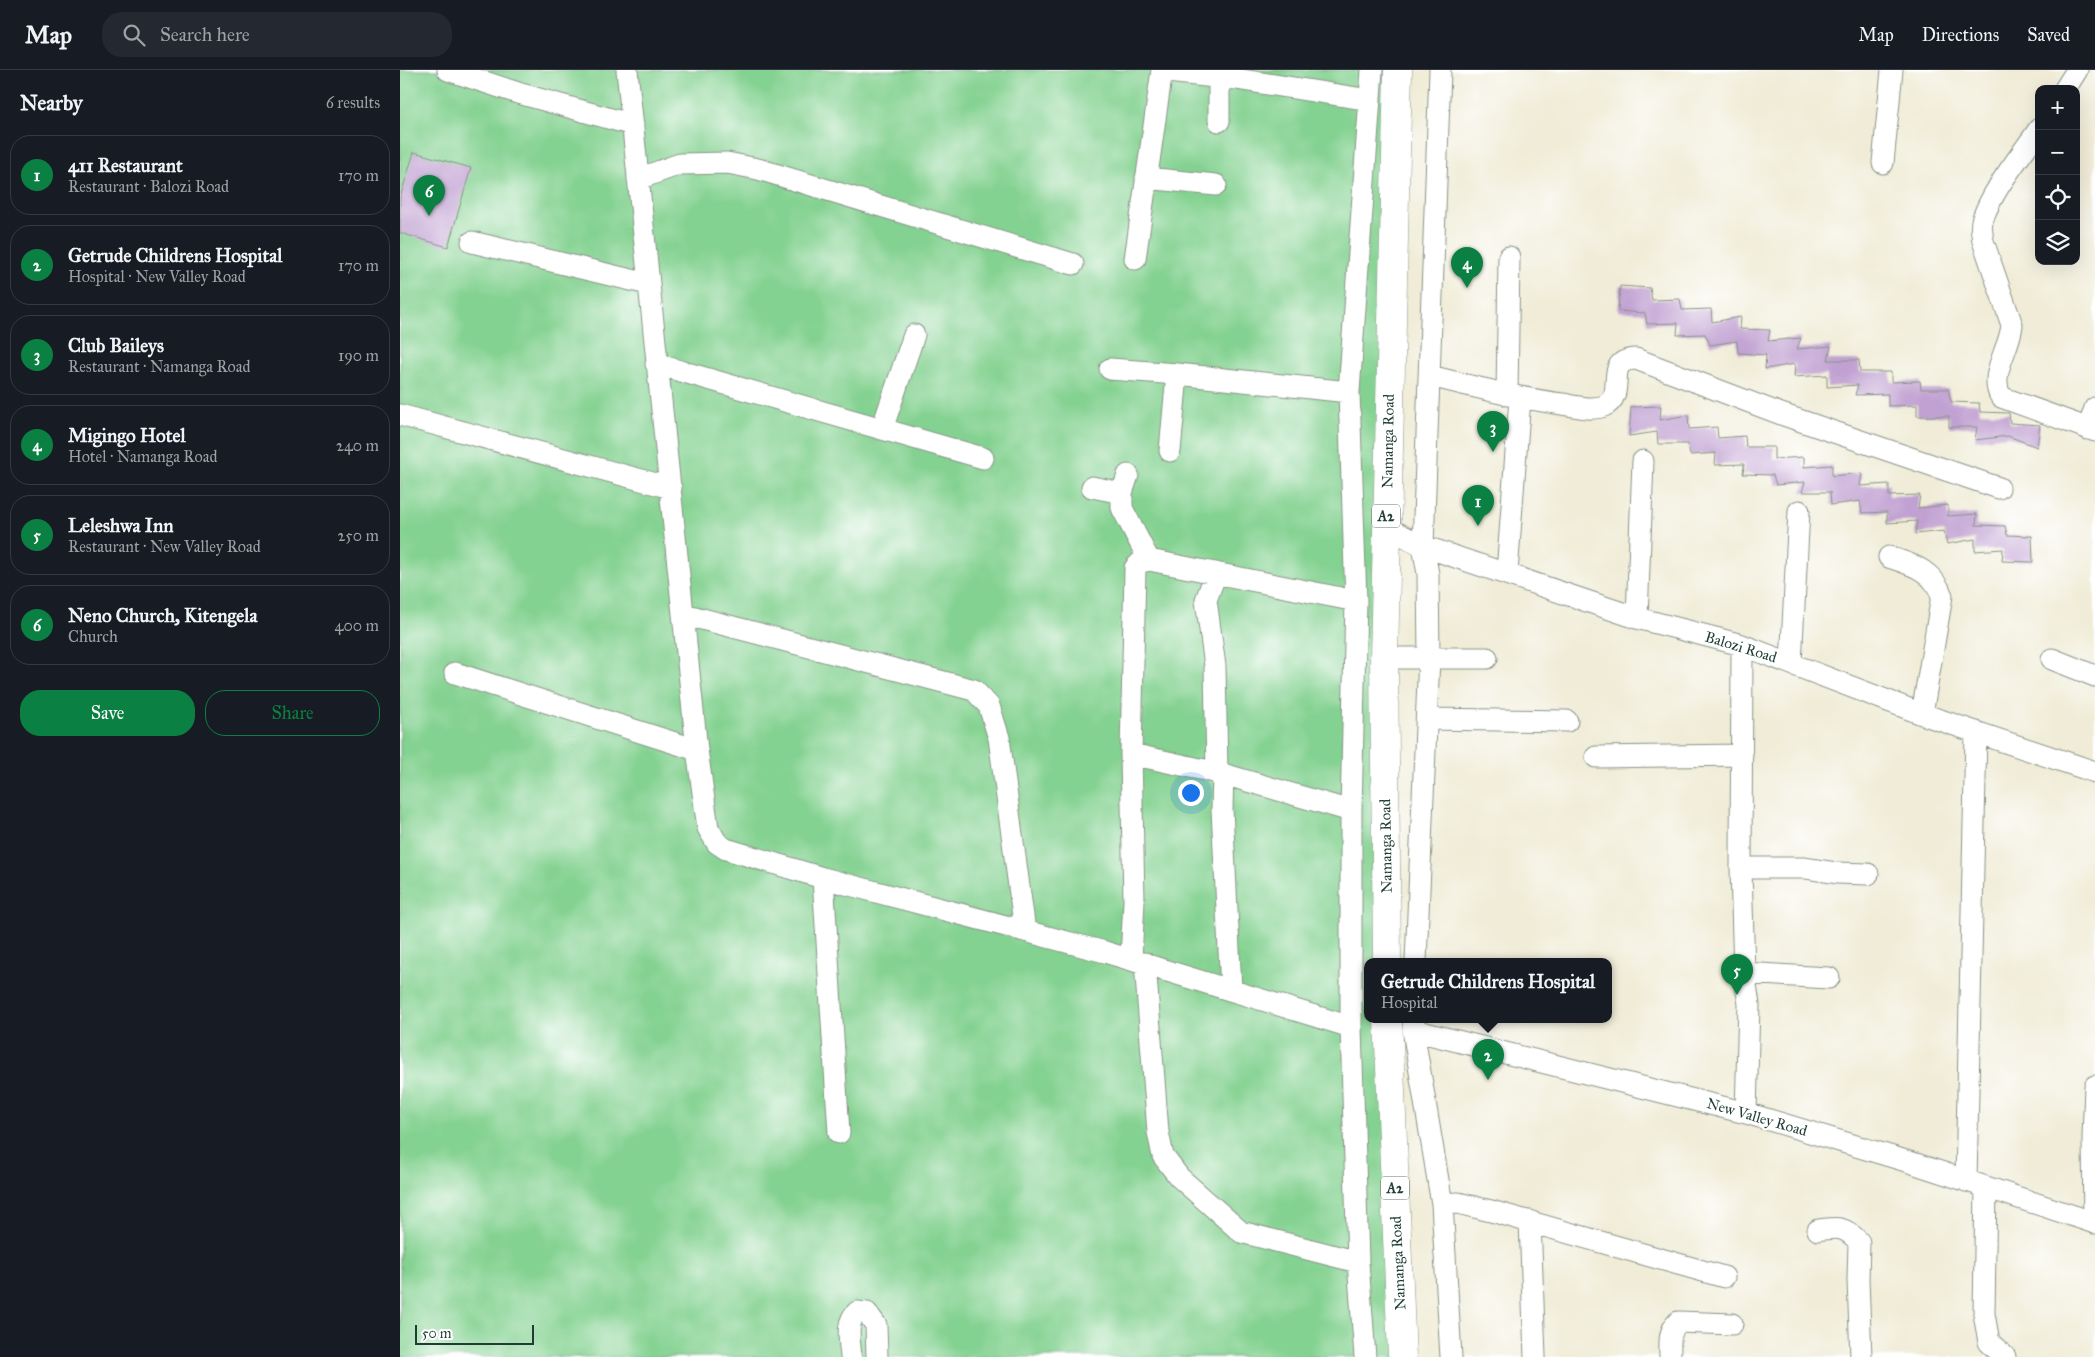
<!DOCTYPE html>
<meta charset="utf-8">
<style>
body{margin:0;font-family:"IM FELL Great Primer",serif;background:#242831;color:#f1f3f6}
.controls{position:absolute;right:15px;top:15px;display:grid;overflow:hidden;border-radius:10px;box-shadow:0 5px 20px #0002}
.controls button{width:45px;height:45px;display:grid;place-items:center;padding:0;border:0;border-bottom:1px solid #363941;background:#171b24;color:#f1f3f6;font:25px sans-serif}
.scale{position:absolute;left:15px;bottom:12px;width:119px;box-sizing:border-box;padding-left:5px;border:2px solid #1f3d34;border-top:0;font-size:14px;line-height:18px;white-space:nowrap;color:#1f3d34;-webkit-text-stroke:4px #fff;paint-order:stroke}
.you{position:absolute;left:790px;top:722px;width:18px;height:18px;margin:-12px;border:4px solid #fff;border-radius:50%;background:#1a73e8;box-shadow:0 0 0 8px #1a73e833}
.badge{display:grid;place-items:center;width:32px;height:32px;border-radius:50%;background:#0b8043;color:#fff;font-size:16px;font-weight:700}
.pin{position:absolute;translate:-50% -41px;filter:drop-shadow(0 1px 2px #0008)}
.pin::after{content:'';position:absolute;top:26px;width:18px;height:15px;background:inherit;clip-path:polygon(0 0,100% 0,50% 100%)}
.popup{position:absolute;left:964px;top:888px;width:248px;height:65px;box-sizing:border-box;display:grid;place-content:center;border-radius:10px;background:#171b24;filter:drop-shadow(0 1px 4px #0005);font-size:16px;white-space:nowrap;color:#9ea1a6}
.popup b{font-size:19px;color:#f1f3f6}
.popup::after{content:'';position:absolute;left:50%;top:100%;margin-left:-10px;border:10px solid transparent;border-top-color:#171b24}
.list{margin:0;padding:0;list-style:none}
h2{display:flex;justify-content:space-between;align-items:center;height:65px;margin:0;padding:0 20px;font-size:21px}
h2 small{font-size:16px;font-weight:400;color:#9ea1a6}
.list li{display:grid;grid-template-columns:32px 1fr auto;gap:15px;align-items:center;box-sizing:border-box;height:80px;margin:0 10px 10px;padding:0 10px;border:1px solid #363941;border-radius:20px}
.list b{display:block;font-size:19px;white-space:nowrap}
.list p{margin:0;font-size:16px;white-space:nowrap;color:#9ea1a6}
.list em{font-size:16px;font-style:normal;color:#9ea1a6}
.actions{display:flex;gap:10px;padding:15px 20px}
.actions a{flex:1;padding:11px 0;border:1px solid #0b8043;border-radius:20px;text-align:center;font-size:18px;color:#0b8043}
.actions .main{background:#0b8043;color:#fff}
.icon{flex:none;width:28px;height:28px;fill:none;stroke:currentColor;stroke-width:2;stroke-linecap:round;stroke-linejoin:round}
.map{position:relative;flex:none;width:1695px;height:1287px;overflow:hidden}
header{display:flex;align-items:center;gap:30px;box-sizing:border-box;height:70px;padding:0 25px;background:#171b24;border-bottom:1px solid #363941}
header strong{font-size:24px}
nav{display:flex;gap:28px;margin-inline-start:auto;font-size:18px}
.search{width:350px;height:45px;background:#242831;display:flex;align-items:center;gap:12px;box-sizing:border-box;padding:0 18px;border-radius:20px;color:#9ea1a6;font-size:19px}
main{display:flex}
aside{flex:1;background:#171b24}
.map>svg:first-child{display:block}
.green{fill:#84d291;stroke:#528862}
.building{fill:#c1a1d2}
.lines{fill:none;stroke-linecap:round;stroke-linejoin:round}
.minor-casing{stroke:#889486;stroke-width:23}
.highway-casing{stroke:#889486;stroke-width:29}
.minor{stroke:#fff;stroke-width:21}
.highway{stroke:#fff;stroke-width:28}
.labels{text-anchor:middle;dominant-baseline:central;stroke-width:4.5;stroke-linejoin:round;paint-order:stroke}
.shield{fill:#fff;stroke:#627771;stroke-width:1}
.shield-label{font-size:14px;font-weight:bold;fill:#1f3d34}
.street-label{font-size:15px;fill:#1f3d34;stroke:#fff}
</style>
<header>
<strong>Map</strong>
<div class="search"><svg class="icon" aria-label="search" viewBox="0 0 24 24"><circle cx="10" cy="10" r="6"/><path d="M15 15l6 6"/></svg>Search here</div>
<nav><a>Map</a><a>Directions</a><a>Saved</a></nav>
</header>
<main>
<aside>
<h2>Nearby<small>6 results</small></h2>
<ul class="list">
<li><span class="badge">1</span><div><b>411 Restaurant</b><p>Restaurant · Balozi Road</p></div><em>170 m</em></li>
<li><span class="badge">2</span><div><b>Getrude Childrens Hospital</b><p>Hospital · New Valley Road</p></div><em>170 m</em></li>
<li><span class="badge">3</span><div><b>Club Baileys</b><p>Restaurant · Namanga Road</p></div><em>190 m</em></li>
<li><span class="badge">4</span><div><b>Migingo Hotel</b><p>Hotel · Namanga Road</p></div><em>240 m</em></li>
<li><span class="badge">5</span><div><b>Leleshwa Inn</b><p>Restaurant · New Valley Road</p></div><em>250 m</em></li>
<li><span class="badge">6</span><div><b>Neno Church, Kitengela</b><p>Church</p></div><em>400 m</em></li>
</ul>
<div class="actions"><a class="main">Save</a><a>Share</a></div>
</aside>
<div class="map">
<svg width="1695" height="1287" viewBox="0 0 1695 1287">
<rect width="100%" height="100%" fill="#fff"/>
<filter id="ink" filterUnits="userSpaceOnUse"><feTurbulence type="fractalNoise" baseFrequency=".02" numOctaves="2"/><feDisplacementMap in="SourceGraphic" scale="10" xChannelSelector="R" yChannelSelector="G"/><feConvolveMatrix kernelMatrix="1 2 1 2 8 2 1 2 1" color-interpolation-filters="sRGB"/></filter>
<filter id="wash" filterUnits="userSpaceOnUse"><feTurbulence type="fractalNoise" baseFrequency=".0096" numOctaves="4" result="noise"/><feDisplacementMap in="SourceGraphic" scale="20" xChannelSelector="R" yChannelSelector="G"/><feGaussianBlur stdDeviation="1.12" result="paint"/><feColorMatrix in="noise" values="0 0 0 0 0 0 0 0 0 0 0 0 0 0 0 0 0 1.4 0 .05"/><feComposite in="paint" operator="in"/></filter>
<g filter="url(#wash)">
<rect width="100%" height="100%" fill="#f0ecd7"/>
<path class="green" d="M0 0H994L981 891H968V949H981L1000 1287H0Z"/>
<g id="blocks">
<path class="building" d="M14 82 71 98 48 177 0 163V128Z
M1220 216 1250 218 1252 230 1280 229 1282 240 1311 239 1312 252 1341 247 1340 259 1370 260 1368 271 1401 268 1397 279 1431 276 1428 290H1459L1460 302H1491V312L1520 311 1521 319H1548L1551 332 1579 333 1580 342 1609 343 1610 353 1640 355 1637 377 1608 366 1575 370 1577 357H1549V346H1517V335L1488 336V324L1455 325 1458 315 1427 317V305L1394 307 1395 294 1365 299 1366 285 1338 283 1337 271 1310 275 1305 264 1277 265 1278 253 1247 254 1245 243 1218 241Z
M1261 336 1260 350 1288 345 1289 359 1317 357 1318 368 1345 366 1346 377H1374V389L1404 387V397L1432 395V406L1462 403 1460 416 1489 414V426L1520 425 1518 438 1548 435V446L1577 444 1576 455 1605 456 1607 465 1632 466 1633 492 1602 491 1603 479 1575 481V469L1547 474 1544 461 1515 464 1517 451 1487 453V442L1462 443 1460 431 1431 435 1430 422H1402L1405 412 1376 415 1373 405 1343 404 1344 394 1315 395 1316 383 1290 385 1288 374H1258L1257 362 1229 366 1231 337Z"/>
</g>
</g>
<g filter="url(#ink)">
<use href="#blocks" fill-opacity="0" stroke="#889486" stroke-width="1"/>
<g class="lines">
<defs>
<path id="minor" d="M48 0 118 23 233 55
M227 0 297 680
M768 0 776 3 836 9 970 30
M1665 19 1677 0
M819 51V7
M1639 59C1621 86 1594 117 1583 148 1580 155 1582 163 1583 171L1612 255C1610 279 1588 305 1601 327L1695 361
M1483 93 1492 0
M746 108 816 115
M238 109 280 94 327 93 358 99 673 194
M72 172 248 214
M735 189 762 0
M256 294 583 388
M710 299 777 304 949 322
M1030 306C1074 317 1117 328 1162 334 1175 336 1192 341 1204 336 1229 324 1201 290 1236 289L1381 344 1599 418
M1107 325 1109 187
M0 345 271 418
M482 359 514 265
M1688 359 1695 338
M770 381 777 304
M728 405 722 423V438L749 490
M692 417 722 423
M986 457 1023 476 1237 548 1342 575 1522 644 1695 702
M1489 487C1513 495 1533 500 1542 526L1522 644
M816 503 806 530 815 596 817 702
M1107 503 1120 328
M283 544 574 620 589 636 599 668 625 861
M1237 548 1243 391
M984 588H1087
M1652 589 1695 606
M1391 593 1399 441
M55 603 297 680 308 758 317 773 326 779 423 808 705 882 951 957
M1027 649 1167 651
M1196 687 1342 685
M823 704 822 739 831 920
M951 741 823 704 731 684 735 498 741 492 749 490 956 531
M1341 798 1342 575
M423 808 439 1063
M731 889 734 831 731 684
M1016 891 1029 587 1028 504 1023 476 1040 0
M745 893 758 1062 763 1086 779 1107 841 1162 958 1192
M1344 903 1429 908
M1014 949 1013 960 1042 1134 1051 1287
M1013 960 1346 1043 1516 1094 1695 1153
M1346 1043 1349 934 1344 903 1341 798H1405L1437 803 1468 804
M1566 1111 1576 663
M1586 1117 1584 1244 1589 1272 1605 1287
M1042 1134 1058 1133 1095 1142 1324 1207
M1130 1151 1135 1287
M1694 1153 1693 1068 1695 1016
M1418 1160C1437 1157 1445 1156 1459 1172L1458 1210 1461 1287
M451 1287C450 1273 445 1252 457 1242L467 1243 476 1255 477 1287
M965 1287 958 1192 951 957V741L956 531 949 322 972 0
M1270 1287C1270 1274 1268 1262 1278 1252L1332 1254"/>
<path id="highway" d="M987 891 984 588 998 0
M988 949 1002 1287"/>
</defs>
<use href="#minor" class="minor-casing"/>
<use href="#highway" class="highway-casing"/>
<use href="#minor" class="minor"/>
<use href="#highway" class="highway"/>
</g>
</g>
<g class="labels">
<g class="shield">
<rect x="972" y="434.5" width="28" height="23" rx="4"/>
<rect x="981" y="1106.5" width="28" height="23" rx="4"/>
</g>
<g class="shield-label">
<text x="986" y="446">A2</text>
<text x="995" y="1118">A2</text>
</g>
<g class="street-label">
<text transform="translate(988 371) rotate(-89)">Namanga Road</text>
<text transform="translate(1341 577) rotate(17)">Balozi Road</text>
<text transform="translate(986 776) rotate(-91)">Namanga Road</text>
<text transform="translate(1357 1047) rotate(16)">New Valley Road</text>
<text transform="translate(998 1193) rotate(-93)">Namanga Road</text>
</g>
</g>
</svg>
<div class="controls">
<button>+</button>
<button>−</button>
<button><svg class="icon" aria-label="locate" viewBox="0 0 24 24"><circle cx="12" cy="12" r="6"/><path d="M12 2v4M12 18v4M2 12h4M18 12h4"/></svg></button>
<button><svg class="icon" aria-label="layers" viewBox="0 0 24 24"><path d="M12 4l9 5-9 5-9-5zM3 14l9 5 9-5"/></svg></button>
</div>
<div class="scale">50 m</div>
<div class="you"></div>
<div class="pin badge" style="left:1078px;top:456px">1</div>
<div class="pin badge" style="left:1088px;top:1010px">2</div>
<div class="popup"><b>Getrude Childrens Hospital</b>Hospital</div>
<div class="pin badge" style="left:1093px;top:382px">3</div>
<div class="pin badge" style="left:1067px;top:218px">4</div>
<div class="pin badge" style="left:1337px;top:925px">5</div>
<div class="pin badge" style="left:29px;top:146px">6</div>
</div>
</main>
